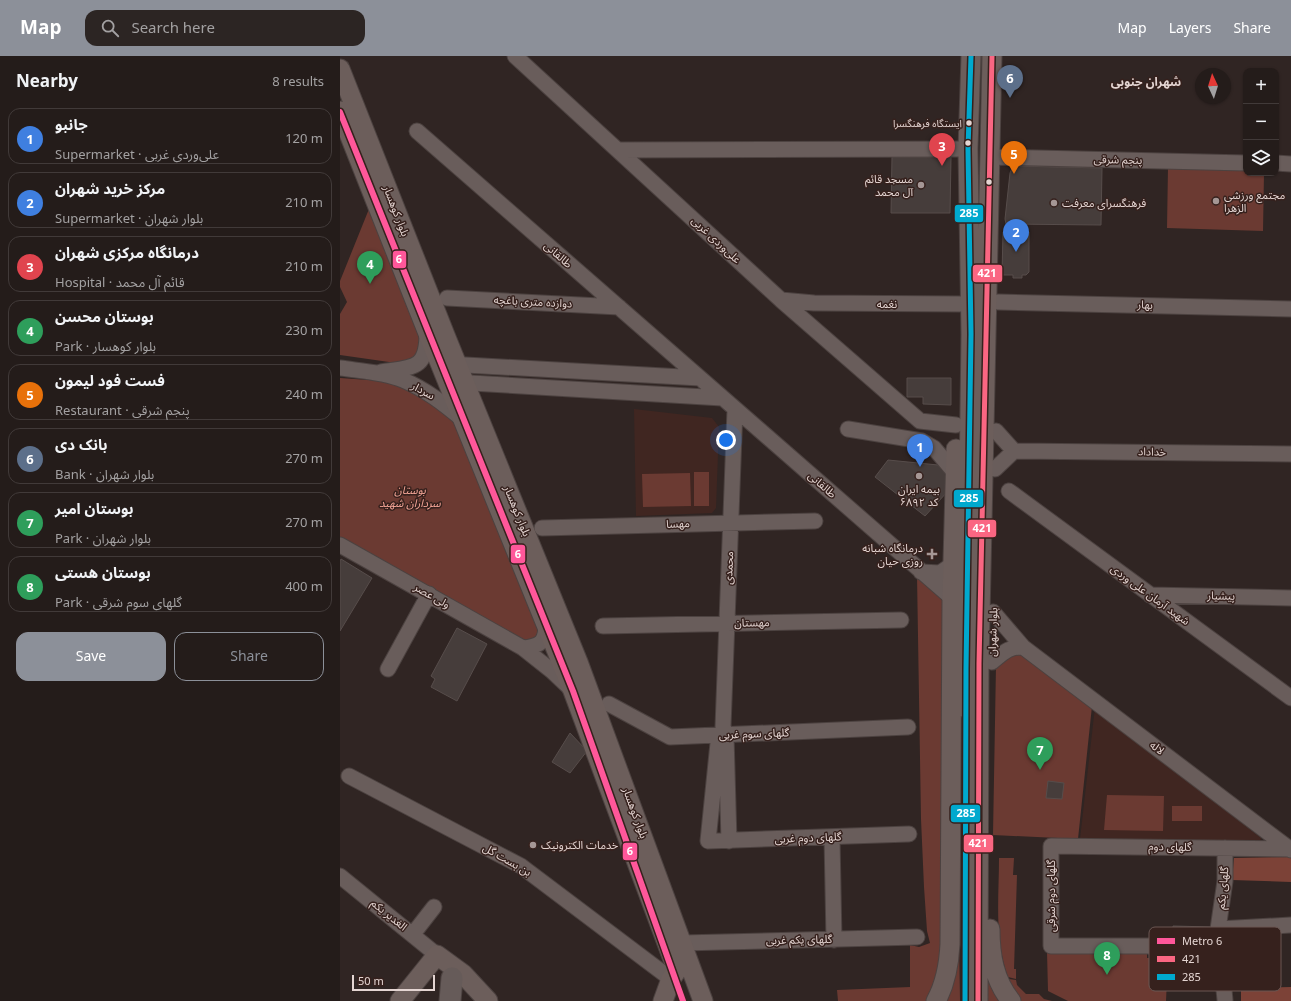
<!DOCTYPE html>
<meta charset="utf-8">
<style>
body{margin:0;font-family:Georgia,"Noto Sans Arabic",serif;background:#2c2523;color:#f1f3f6}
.controls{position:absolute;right:12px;top:12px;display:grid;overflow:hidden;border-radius:8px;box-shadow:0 1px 3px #0004}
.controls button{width:36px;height:36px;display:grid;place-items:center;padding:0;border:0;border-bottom:1px solid #413a39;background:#241c1a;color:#f1f3f6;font:20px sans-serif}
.compass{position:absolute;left:855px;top:12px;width:36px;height:36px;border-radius:50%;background:#241c1a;box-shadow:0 1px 3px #0004;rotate:356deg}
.scale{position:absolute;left:12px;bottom:10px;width:83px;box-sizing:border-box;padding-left:4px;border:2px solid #e4d5d2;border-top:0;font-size:11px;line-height:14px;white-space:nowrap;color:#e4d5d2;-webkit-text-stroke:3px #36211d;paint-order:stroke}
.you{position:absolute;left:386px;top:384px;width:14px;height:14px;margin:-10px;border:3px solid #fff;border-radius:50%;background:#1a73e8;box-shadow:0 0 0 6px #1a73e833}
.badge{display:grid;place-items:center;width:26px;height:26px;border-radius:50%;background:#8c9099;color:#fff;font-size:13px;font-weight:700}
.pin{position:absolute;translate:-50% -33px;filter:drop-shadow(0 1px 2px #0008)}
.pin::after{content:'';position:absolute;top:21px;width:14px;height:12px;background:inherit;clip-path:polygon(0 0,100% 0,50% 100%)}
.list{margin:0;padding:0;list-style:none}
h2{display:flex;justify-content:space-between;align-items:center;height:52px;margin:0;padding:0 16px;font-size:17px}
h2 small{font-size:13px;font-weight:400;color:#a3a1a2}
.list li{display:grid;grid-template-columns:26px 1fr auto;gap:12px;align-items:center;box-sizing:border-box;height:56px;margin:0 8px 8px;padding:0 8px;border:1px solid #413a39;border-radius:12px}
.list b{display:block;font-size:15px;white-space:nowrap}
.list p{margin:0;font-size:13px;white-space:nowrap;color:#a3a1a2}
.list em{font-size:13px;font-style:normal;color:#a3a1a2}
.actions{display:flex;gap:8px;padding:12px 16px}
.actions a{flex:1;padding:9px 0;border:1px solid #8c9099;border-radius:12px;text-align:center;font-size:14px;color:#8c9099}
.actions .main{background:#8c9099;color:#fff}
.icon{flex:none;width:22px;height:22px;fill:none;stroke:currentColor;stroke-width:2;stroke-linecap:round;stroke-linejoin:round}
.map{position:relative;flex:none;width:951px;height:945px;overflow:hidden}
header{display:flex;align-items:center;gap:24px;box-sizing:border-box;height:56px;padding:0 20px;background:#8c9099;color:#fff}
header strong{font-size:19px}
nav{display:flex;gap:22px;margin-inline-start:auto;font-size:14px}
.search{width:280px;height:36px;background:#2c2523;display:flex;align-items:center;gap:10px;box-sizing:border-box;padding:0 14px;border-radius:12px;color:#a3a1a2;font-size:15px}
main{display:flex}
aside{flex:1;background:#241c1a}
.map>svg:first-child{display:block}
.built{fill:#402621}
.green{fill:#6b3a32}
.forest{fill:#7c4237}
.building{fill:#463d3b;stroke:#574d4b}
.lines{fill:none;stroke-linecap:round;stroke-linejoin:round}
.minor-casing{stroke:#4c4240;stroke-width:17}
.major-casing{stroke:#4c4240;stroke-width:21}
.highway-casing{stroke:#4c4240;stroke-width:23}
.minor{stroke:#695d5b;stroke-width:15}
.major{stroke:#6c5e5b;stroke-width:19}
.highway{stroke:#665b59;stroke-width:21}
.bus-1-casing{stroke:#36211d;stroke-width:8}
.bus-2-casing{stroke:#36211d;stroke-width:8}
.bus-1{stroke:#fa6682;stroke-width:5}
.bus-2{stroke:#00a9ce;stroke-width:5}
.metro-1-casing{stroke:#36211d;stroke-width:9}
.metro-1{stroke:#ff579a;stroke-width:6}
.bus-dot{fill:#e4d5d2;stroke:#36211d;stroke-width:1.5}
.poi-dot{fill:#a59795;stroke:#36211d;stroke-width:1.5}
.labels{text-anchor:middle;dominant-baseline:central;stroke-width:3;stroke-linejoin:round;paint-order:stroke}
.bus-label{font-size:10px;fill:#e4d5d2;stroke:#36211d;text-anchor:end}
.street-label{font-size:11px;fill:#e4d5d2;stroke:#36211d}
.poi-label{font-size:11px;fill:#e4d5d2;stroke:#36211d;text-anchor:start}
.park-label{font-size:11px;font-style:italic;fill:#f8a799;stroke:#36211d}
.neighbourhood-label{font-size:12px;font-weight:bold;fill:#e4d5d2;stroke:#36211d}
.key{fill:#36211d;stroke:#6a5753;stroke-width:1}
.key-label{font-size:11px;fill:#e4d5d2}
.line-badge{stroke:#36211d;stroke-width:1.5}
.badge-label{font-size:11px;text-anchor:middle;font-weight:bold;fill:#fff}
</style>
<header>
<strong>Map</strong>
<div class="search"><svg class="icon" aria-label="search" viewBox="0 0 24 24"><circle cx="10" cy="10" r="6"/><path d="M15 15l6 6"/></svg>Search here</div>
<nav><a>Map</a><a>Layers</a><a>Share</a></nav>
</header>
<main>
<aside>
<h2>Nearby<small>8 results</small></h2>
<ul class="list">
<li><span class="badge" style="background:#3f7fe0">1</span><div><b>جانبو</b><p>Supermarket · علی‌وردی غربی</p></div><em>120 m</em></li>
<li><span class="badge" style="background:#3f7fe0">2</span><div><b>مرکز خرید شهران</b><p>Supermarket · بلوار شهران</p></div><em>210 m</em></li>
<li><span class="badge" style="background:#e0444e">3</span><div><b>درمانگاه مرکزی شهران</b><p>Hospital · قائم آل محمد</p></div><em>210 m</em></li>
<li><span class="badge" style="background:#2e9e5b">4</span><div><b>بوستان محسن</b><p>Park · بلوار کوهسار</p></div><em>230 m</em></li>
<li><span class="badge" style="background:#e8710a">5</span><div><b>فست فود لیمون</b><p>Restaurant · پنجم شرقی</p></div><em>240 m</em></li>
<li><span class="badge" style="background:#5c6f8a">6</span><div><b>بانک دی</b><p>Bank · بلوار شهران</p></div><em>270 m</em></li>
<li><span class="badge" style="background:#2e9e5b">7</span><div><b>بوستان امیر</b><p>Park · بلوار شهران</p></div><em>270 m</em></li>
<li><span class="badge" style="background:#2e9e5b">8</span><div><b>بوستان هستی</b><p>Park · گلهای سوم شرقی</p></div><em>400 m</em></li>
</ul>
<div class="actions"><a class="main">Save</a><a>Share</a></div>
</aside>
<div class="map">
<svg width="951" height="945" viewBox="0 0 951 945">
<rect width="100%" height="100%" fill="#302523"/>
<path class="built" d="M294 353 372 362 379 371 376 452 372 457 296 460Z
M755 651 921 782 920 785 740 783Z"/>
<path class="green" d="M828 111 906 113V117H924L923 175 827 172Z
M29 153 84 284V296L63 308 0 299V258L7 246 0 231V225Z
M0 322 43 325 77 336 113 364 202 579 187 587 0 481Z
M354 416H369V450H354Z
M350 417 351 450 303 451 302 418Z
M577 519 600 538 608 549 606 896 591 945H498L497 934 570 931V889L579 891 590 887 587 875 584 831 581 763Z
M677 598 687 601 752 650 738 783 653 779 656 609 660 604Z
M767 739 824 740 823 775 764 774Z
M832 750H862V765H832Z
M659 802H674L673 819H677L674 913H676V923L668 921C654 883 659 841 659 802Z
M619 884 620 945H599Z
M647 895 666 945H644Z
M707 896 807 897V902L828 901 826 945H728L708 935Z
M662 922 676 924 677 929 686 938H699L704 943 712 945H675Z"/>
<path class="forest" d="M949 801 951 802V826L892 824 894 802Z
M951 931V945H901V932Z"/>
<path class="building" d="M552 101H611L610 157H551Z
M673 110 762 112 761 169 666 168 665 163 670 117Z
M663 176H689V216L686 219H682V222H673V219H662Z
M567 322H611V349L583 348V341H567Z
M548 404 598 409 607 418 609 434 585 460 535 421Z
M1 503 32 522 0 575V505Z
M117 572 147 588 117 645 91 631 95 623 91 620Z
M230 677 247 695 230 717 212 706Z
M708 725 724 727 722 743 706 742Z
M833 870 872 871 871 908 832 907Z"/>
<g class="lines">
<defs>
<path id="minor" d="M175 0 441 244 580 365 616 369
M77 75 612 542
M278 94 628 93
M650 101 906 107
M936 107 951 108
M107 242 279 251
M441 244 474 247 621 248
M658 246 951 253
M108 308 360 322
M0 312C21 315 43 316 63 324 85 333 104 348 122 363
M41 316C73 311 87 314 87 277
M114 326 382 342
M508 373 582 385 594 392 615 417
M674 395 951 398
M655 413 674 395 656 375
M669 435 951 642
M202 472 475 465
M0 489 183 592 212 615 231 633
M581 516 600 517 613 508
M810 539 951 542
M653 556 683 591 951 794
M263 570 561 564
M183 592C201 590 206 586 206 567
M652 606C662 598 669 590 683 591
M48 613 89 538
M269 648 330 681 568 671
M378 687 368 785 569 778
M9 720 181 810 331 923
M492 782 494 884
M389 785 386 679 383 671 395 353
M0 820 97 899
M878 873 951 869
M73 878 94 851
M342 887 577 881
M818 890H711V790L949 793
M885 944 878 873 885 825V792"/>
<path id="major" d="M0 13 105 279 238 606 363 945
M0 55 91 285 233 635 337 914 331 923 323 945
M626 652 631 278 628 93 631 0
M650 873C650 899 654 924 671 945
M97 899 123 918 148 945
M60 945 97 899
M596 945C606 927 609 908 610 888L612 542 616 393
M638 945 639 608 652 0"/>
<path id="highway" d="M110 945 112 922"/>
</defs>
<use href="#minor" class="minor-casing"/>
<use href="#major" class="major-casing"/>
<use href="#highway" class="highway-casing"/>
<use href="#minor" class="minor"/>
<use href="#major" class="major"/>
<use href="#highway" class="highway"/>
<defs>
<path id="bus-1" d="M638 945 639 608 652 0"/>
<path id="bus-2" d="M625 945 626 613 631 278 628 93 631 0"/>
</defs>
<use href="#bus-1" class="bus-1-casing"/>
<use href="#bus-2" class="bus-2-casing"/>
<use href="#bus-1" class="bus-1"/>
<use href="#bus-2" class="bus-2"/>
<defs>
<path id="metro-1" d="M0 56 233 635 343 945"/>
</defs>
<use href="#metro-1" class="metro-1-casing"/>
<use href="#metro-1" class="metro-1"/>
</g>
<g class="bus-dot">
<circle cx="629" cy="67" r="3.5"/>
<circle cx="628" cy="87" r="3.5"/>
<circle cx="649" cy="126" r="3.5"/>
</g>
<g class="poi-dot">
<circle cx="581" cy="129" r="4"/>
<circle cx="876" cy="145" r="4"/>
<circle cx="714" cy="147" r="4"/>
<circle cx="579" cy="420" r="4"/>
<path d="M590 492h4v4h4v4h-4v4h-4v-4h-4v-4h4z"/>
<circle cx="193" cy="789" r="4"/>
</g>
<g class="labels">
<g class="bus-label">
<text x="622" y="67">ایستگاه فرهنگسرا</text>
</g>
<g class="street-label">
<text transform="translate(778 104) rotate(1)">پنجم شرقی</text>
<text transform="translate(56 155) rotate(69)">بلوار کوهسار</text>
<text transform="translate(376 184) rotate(43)">علی‌وردی غربی</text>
<text transform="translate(218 199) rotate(41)">طالقانی</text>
<text transform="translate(193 246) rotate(3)">دوازده متری باغچه</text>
<text x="547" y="248">نغمه</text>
<text transform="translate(805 249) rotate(2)">بهار</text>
<text transform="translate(83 335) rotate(29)">سردار</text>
<text transform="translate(812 396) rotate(1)">خداداد</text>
<text transform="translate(482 429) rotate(41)">طالقانی</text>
<text transform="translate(177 455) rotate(68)">بلوار کوهسار</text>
<text transform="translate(338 468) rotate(-2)">مهسا</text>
<text transform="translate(389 512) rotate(-88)">محمدی</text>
<text transform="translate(810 539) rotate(36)">شهید آرمان علی وردی</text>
<text transform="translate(92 540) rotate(30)">ولی عصر</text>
<text transform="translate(881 540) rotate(1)">پیشیار</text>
<text transform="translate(412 567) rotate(-1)">مهستان</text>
<text transform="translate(653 576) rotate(-88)">بلوار شهران</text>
<text transform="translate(414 678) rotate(-2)">گلهای سوم غربی</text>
<text transform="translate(817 692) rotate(37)">لاله</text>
<text transform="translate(295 757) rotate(70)">بلوار کوهسار</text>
<text transform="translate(468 782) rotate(-2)">گلهای دوم غربی</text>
<text transform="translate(830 791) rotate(1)">گلهای دوم</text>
<text transform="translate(167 804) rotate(30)">بن بست گل</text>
<text transform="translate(883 832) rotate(-85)">گلهای یکم</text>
<text transform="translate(711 840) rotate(-90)">گلهای دوم شرقی</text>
<text transform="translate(49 859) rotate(39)">الغدیر یکم</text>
<text transform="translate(459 884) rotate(-1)">گلهای یکم غربی</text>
</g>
<g class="poi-label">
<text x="573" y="123" text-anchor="end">مسجد قائم<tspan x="573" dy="13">آل محمد</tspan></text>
<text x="884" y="139">مجتمع ورزشی<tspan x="884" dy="13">الزهرا</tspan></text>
<text x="722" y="147">فرهنگسرای معرفت</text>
<text x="579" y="433" text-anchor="middle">بیمه ایران<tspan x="579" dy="13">کد ۶۸۹۲</tspan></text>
<text x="583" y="492" text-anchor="end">درمانگاه شبانه<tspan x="583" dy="13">روزی حیان</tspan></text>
<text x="201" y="789">خدمات الکترونیک</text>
</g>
<g class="park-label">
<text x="70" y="434">بوستان<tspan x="70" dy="13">سرداران شهید</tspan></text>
</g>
<g class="neighbourhood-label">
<text x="806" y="26">شهران جنوبی</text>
</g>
</g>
<rect x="809" y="871" width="132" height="64" rx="6" class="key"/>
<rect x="817" y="882" width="18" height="6" fill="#ff579a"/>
<rect x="817" y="900" width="18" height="6" fill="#fa6682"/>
<rect x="817" y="918" width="18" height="6" fill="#00a9ce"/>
<g class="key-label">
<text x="842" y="889">Metro 6</text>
<text x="842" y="907">421</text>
<text x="842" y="925">285</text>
</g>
<g class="line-badge">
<rect x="614" y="148" width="30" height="19" rx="4" fill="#00a9ce"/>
<rect x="52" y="194" width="15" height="19" rx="4" fill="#ff579a"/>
<rect x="632" y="208" width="31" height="19" rx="4" fill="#fa6682"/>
<rect x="613" y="433" width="31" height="19" rx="4" fill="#00a9ce"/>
<rect x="627" y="463" width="30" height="19" rx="4" fill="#fa6682"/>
<rect x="170" y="488" width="16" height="20" rx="4" fill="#ff579a"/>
<rect x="610" y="748" width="31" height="19" rx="4" fill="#00a9ce"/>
<rect x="623" y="778" width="31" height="19" rx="4" fill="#fa6682"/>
<rect x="282" y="786" width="16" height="19" rx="4" fill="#ff579a"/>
</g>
<g class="badge-label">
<text x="629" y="161">285</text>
<text x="59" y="207">6</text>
<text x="647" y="221">421</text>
<text x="629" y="446">285</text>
<text x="642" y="476">421</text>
<text x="178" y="502">6</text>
<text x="626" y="761">285</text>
<text x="638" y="791">421</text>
<text x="290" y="799">6</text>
</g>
</svg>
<div class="controls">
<button>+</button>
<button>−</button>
<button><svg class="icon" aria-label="layers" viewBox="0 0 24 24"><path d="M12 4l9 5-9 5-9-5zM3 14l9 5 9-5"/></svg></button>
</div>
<svg class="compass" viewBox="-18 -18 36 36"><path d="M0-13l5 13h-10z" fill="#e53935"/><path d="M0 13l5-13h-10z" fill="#a3a1a2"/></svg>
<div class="scale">50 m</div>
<div class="you"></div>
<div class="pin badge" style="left:580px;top:411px;background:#3f7fe0">1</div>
<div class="pin badge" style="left:676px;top:196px;background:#3f7fe0">2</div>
<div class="pin badge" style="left:602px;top:110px;background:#e0444e">3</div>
<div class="pin badge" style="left:30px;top:228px;background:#2e9e5b">4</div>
<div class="pin badge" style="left:674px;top:118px;background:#e8710a">5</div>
<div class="pin badge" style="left:670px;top:42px;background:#5c6f8a">6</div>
<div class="pin badge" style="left:700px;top:714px;background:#2e9e5b">7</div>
<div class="pin badge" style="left:767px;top:919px;background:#2e9e5b">8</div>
</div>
</main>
